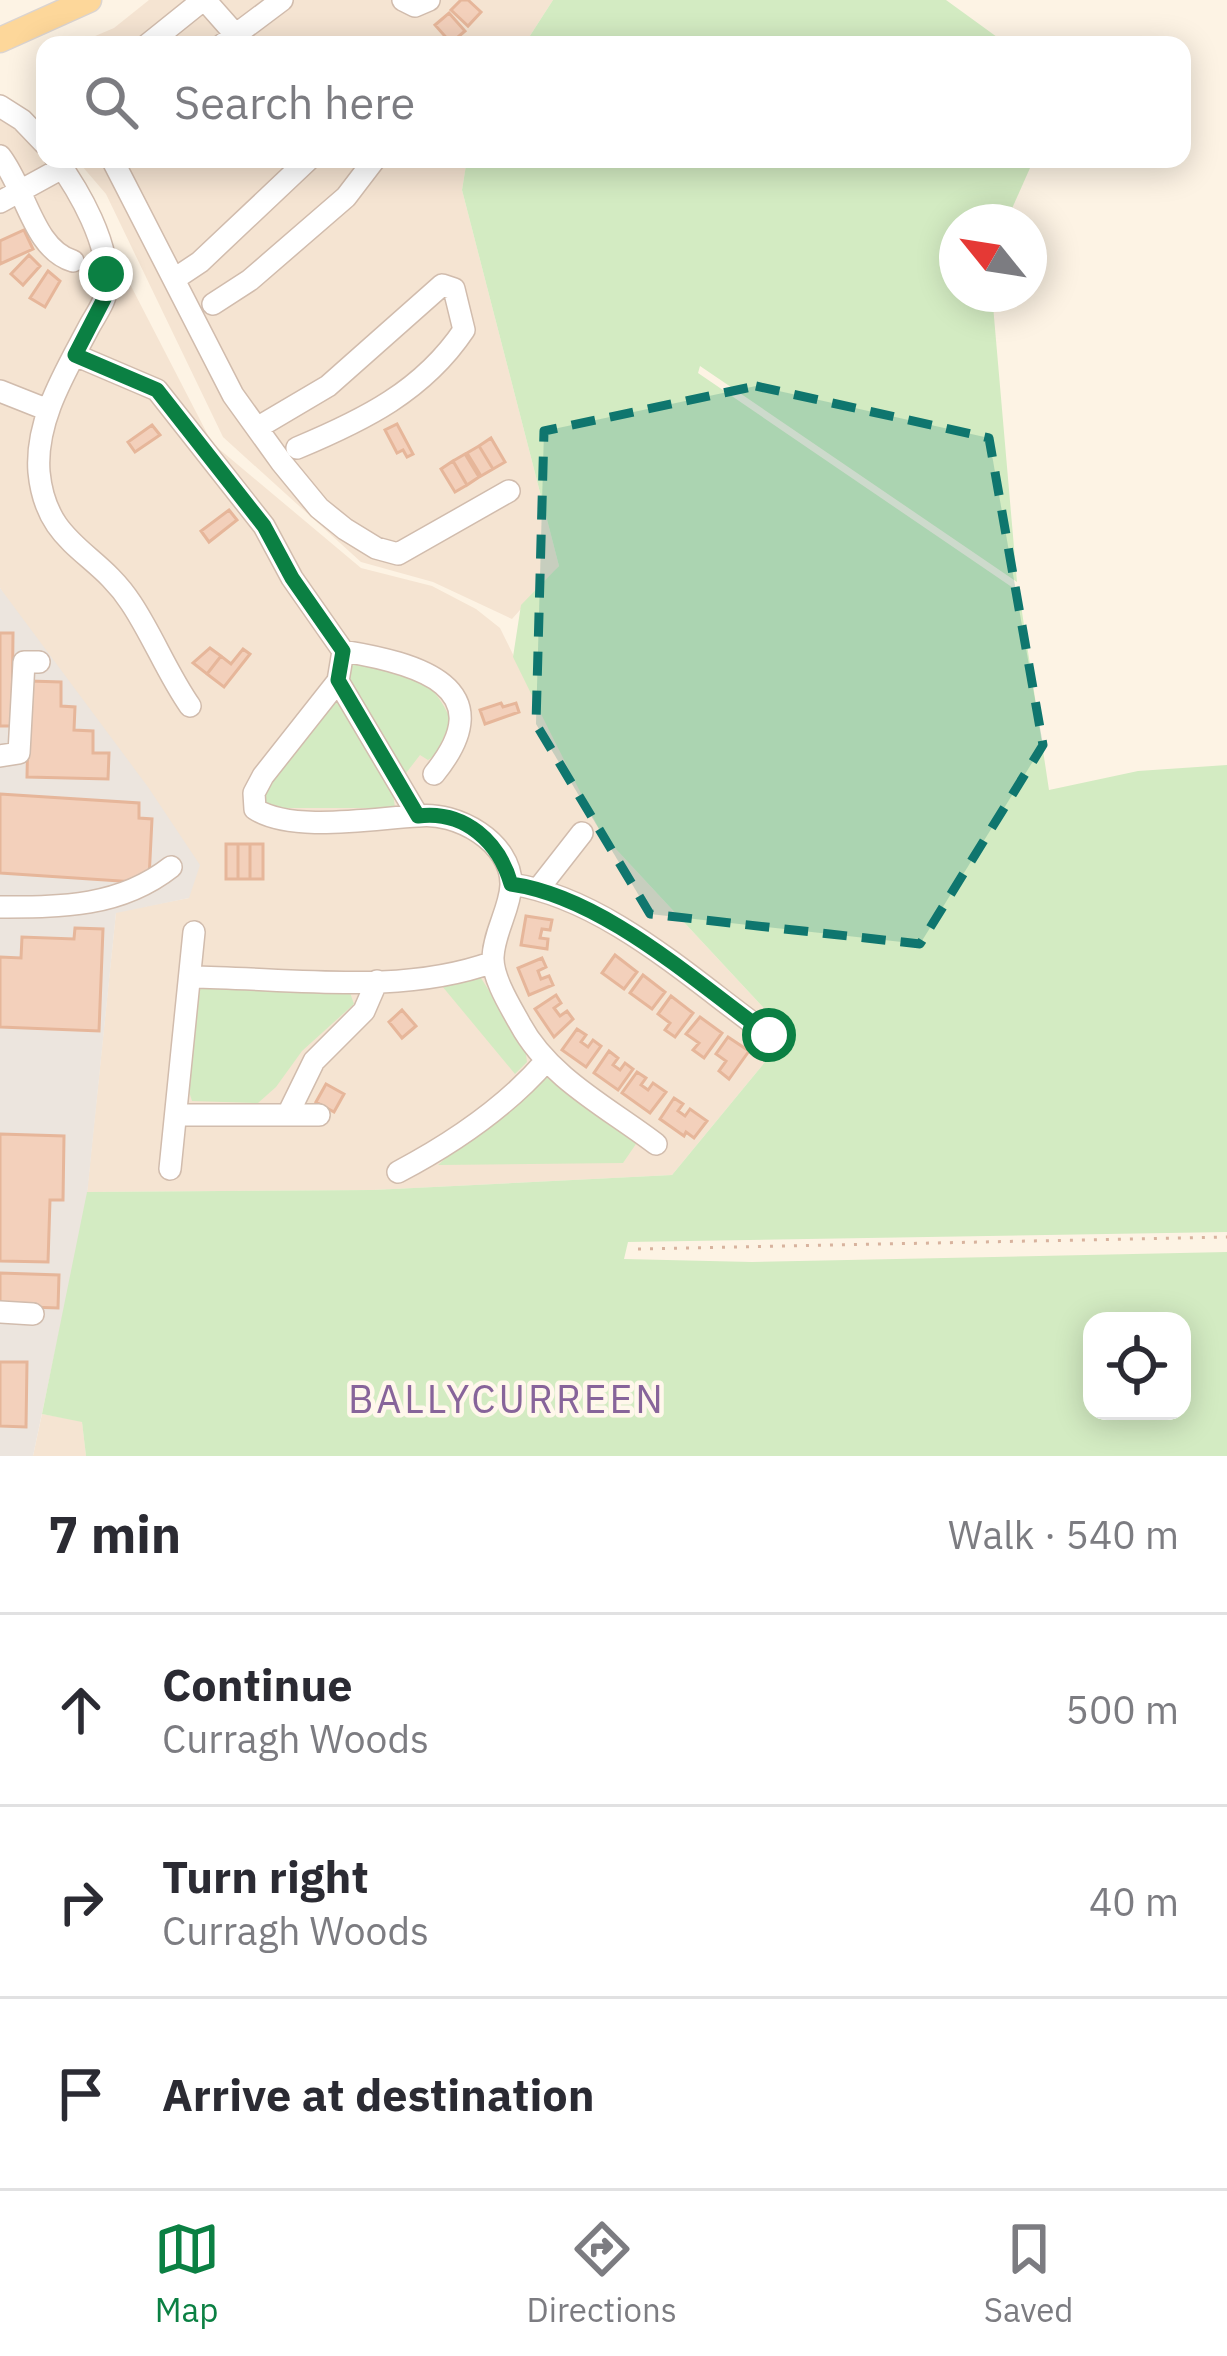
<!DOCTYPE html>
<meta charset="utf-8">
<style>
body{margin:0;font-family:"IBM Plex Sans",sans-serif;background:#f7f7f7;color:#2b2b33}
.controls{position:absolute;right:36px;bottom:36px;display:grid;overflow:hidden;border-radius:24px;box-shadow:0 6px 30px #0003}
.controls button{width:108px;height:108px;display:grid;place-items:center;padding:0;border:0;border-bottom:3px solid #e1e1e2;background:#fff;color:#2b2b33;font:60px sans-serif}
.compass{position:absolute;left:939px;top:204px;width:108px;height:108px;border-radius:50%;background:#fff;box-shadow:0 6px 30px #0003;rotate:300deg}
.stop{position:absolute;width:36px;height:36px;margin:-27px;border:9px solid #0b8043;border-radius:50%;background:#fff}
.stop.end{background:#0b8043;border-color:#fff;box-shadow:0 3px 12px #0008}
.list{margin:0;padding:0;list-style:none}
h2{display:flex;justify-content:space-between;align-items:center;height:156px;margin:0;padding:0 48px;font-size:51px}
h2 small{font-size:39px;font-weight:400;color:#7c7c81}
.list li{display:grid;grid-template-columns:78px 1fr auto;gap:36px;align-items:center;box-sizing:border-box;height:192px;padding:0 48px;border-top:3px solid #e1e1e2}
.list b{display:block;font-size:45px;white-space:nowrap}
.list p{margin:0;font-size:39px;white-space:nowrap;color:#7c7c81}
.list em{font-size:39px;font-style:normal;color:#7c7c81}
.icon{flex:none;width:66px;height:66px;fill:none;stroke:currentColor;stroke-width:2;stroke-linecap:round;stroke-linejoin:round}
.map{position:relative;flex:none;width:1227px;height:1456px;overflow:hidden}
.search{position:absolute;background:#fff;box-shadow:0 6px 30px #0003;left:36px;right:36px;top:36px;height:132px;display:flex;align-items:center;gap:30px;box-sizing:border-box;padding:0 42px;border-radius:24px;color:#7c7c81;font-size:45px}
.sheet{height:732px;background:#fff}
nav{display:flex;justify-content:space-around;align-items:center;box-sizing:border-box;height:168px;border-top:3px solid #e1e1e2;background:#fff;font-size:33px;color:#7c7c81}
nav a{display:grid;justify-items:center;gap:6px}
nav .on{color:#0b8043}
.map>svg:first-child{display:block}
.residential{fill:#f5e4d2}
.industrial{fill:#ece5de}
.green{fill:#d3ebc2;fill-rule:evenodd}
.building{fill:#f3d0bb;stroke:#e6b69a;stroke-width:3}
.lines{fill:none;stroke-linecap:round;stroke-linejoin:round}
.minor-casing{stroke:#d1bcad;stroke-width:24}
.major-casing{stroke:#dbd4d0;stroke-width:27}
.path{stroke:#d8b39e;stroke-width:3;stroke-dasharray:3 9;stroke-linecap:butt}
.minor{stroke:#fff;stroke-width:21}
.major{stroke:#fdd79a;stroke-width:24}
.route{stroke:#0b8043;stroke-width:15}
.marked{fill:#0f766e;fill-opacity:0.2;stroke:#0f766e;stroke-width:9;stroke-dasharray:24 15;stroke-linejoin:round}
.labels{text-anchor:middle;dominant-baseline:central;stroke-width:9;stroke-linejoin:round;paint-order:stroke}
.quarter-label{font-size:39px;letter-spacing:3px;fill:#87649a;stroke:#fff7eb}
</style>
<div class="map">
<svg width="1227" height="1456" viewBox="0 0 1227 1456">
<rect width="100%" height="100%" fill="#fdf3e4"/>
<path class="residential" d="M149 0H553L524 45H74L114 28Z
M0 108 84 195 212 443 361 568 432 586 476 609 500 628 601 833 788 1034 672 1175 373 1190 87 1192 116 912 189 898 0 588Z
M76 159H467L462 190 559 566 512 619 433 582 361 562 223 437 106 194Z
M42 1414 82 1421 86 1456H33Z"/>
<path class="industrial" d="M0 588 148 787 200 865 189 898 116 913 86 1205 33 1456H0Z"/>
<path class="green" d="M553 0H946L1008 45H524Z
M467 159H1034L1006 222H957V294H992L1017 582 700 366 698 373 1019 592 1049 790 1138 771 1227 765V1232L628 1242 624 1259 752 1262 1227 1252V1456H86L82 1422 42 1414 87 1192 373 1190 672 1175 788 1034 601 833 549 730 513 657 521 605 559 566 462 190ZM1182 1321V1411H1092V1321Z
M351 660C401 673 428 668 451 720L436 755 428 760 420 755 403 777 343 676Z
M332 700 341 701 393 793 395 808H269L261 802 260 790Z
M479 975 525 1047 527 1062 515 1074 442 986Z
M210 982 348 987 354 1004 302 1051 276 1087 258 1103 192 1101 185 1079 198 991Z
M544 1072 636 1144 623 1163 438 1165Z"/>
<path class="building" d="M461 0H468L481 12 468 26 451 10Z
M449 13 465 31 451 43 435 25Z
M24 230 33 249 0 264V241Z
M29 255 40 266 23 285 11 274Z
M48 271 60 281 45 307 30 298Z
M397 424 413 454 407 457 403 450 397 453 385 430Z
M152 425 160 435 135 452 128 442Z
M491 438 505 462 493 469 479 446Z
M479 446 493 469 481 476 467 453Z
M465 454 479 477 467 485 453 461Z
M453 461 467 485 455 492 441 469Z
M229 510 237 520 209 542 201 531Z
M0 633H13L12 726H0Z
M210 648 221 656 207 674 193 663Z
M243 649 250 654 224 687 207 674 221 656 231 664Z
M29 681 61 682V706L75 707 74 730 93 731V753H109L108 779 27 777Z
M501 703 503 707 516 703 519 712 485 724 480 710Z
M0 794 139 803V818L152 819 149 879 135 882 0 873Z
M226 844H238V879H226Z
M238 844H250V879H238Z
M250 844H263V879H250Z
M526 916 552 920 550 930 542 929 540 938 548 939 547 949 521 945Z
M75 928 103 929 99 1031 0 1027V957L21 958 22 937 74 939Z
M615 955 637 972 624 989 602 973Z
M542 958 546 967 538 971 541 979 549 976 553 985 529 995 518 968Z
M643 975 665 992 652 1009 630 993Z
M556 995 561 1003 554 1008 560 1016 567 1011 573 1019 554 1037 535 1009Z
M671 996 693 1013 675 1037 665 1030 670 1023 658 1014Z
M402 1010 416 1026 402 1038 389 1022Z
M700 1017 722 1033 704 1058 693 1050 699 1043 686 1034Z
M577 1029 586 1035 581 1042 588 1047 593 1040 601 1046 586 1067 562 1050Z
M728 1037 749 1051 729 1079 719 1071 726 1061 716 1054Z
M609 1051 618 1058 613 1065 620 1070 625 1063 633 1069 618 1090 594 1073Z
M637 1072 646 1078 641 1085 648 1090 653 1083 666 1092 650 1113 622 1093Z
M326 1084 344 1094 334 1112 316 1102Z
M674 1098 683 1104 678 1111 685 1116 690 1109 707 1121 694 1138 686 1132 684 1136 660 1119Z
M0 1134 64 1136 63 1200H50L48 1262 0 1261Z
M0 1273 59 1275 58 1308 0 1306Z
M0 1362H27L26 1427 0 1426Z"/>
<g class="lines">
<defs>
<path id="minor" d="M205 0 235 34
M403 0 415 6 429 0
M147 45 203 0
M222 45 282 0
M0 106 22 120 45 144
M0 156C26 189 33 249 73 261
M56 159C80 192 109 243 107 285 107 300 96 314 89 327 66 371 35 420 39 472 46 546 97 550 131 603 153 636 167 673 190 706
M112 159 233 395 282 463 319 508 345 529 376 548 398 554 509 491
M0 202 62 168
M176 278 200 262 309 159
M213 304 250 280 346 197 375 159
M75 355 157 390 264 526 292 578 343 651 338 681 418 816C456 811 512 842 511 885 510 909 494 932 493 957 492 977 510 1006 520 1024 549 1078 609 1108 656 1144
M0 391 48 410
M257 428 328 386 442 285 454 289 464 330C423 391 364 420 297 448
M343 651C417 663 505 687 434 774
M338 681 263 776 254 793 255 809C292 833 375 818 418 816
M0 756 19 753 24 662H39
M511 884C606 898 692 980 769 1035
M539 888 582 833
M0 907C62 907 120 907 171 867
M191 977C289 978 400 996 493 962
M288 1114 314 1061 364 1011 377 981
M177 1115H319
M170 1169 194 932
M398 1172C453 1143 505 1108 546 1061
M0 1312 33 1314"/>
<path id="major" d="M0 40 89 0"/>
</defs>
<use href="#minor" class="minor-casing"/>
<use href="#major" class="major-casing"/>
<path class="path" d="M638 1249 1227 1237"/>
<use href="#minor" class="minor"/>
<use href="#major" class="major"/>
</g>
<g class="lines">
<path class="route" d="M106 274V295L75 355 157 390 264 526 292 578 343 651 338 680 418 816C465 810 499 842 511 884 603 897 694 981 769 1035"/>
</g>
<path class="marked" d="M756 386 989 438 1043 745 920 944 650 914 536 724 544 431Z"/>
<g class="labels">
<g class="quarter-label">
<text x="507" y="1398">BALLYCURREEN</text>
</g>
</g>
</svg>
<div class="controls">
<button><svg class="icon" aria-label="locate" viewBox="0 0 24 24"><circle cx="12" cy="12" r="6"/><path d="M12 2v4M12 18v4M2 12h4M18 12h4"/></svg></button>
</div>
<svg class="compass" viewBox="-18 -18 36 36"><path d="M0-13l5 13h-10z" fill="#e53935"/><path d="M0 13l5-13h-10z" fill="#7c7c81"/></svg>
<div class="stop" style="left:769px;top:1035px"></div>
<div class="stop end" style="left:106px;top:274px"></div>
<div class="search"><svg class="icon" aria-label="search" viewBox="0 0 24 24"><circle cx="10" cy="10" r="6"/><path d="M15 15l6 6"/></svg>Search here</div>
</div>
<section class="sheet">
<h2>7 min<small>Walk · 540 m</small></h2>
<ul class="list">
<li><svg class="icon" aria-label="ahead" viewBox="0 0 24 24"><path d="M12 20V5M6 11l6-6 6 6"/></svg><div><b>Continue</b><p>Curragh Woods</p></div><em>500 m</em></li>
<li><svg class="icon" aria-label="right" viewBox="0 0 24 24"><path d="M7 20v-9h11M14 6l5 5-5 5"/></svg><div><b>Turn right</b><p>Curragh Woods</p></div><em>40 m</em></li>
<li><svg class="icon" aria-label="arrive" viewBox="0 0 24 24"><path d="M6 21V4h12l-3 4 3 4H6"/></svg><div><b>Arrive at destination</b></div></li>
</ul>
</section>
<nav>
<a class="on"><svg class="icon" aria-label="map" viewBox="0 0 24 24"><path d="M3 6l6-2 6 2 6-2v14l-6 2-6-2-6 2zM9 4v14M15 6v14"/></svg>Map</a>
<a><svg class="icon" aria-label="directions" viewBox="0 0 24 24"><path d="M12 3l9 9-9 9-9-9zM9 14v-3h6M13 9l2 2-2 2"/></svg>Directions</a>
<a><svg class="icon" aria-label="saved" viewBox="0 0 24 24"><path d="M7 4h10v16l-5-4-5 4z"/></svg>Saved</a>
</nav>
